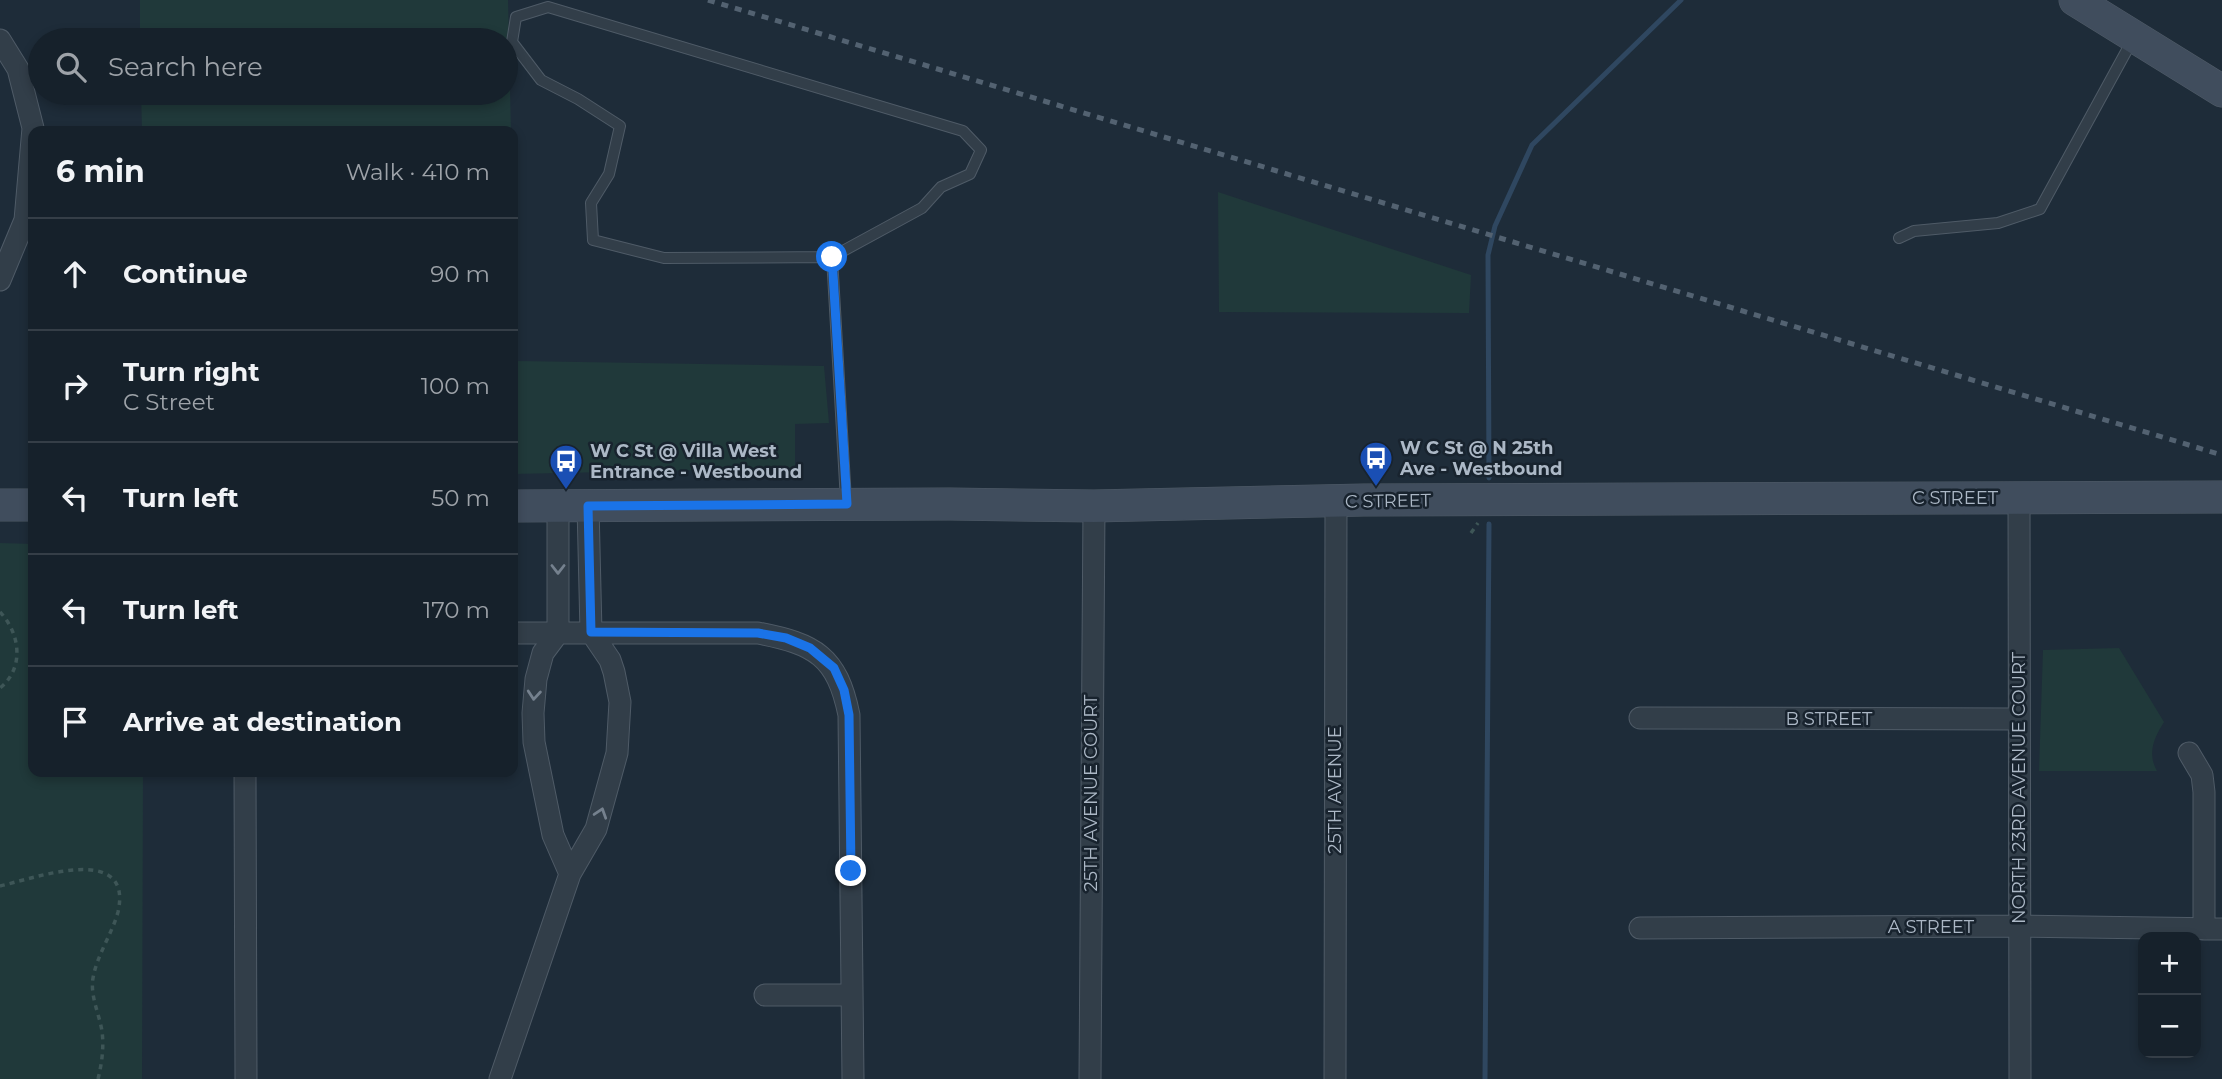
<!DOCTYPE html>
<meta charset="utf-8">
<style>
body{margin:0;font-family:Montserrat,sans-serif;background:#232e37;color:#f1f3f6}
.controls{position:absolute;right:21px;bottom:21px;display:grid;overflow:hidden;border-radius:14px;box-shadow:0 4px 10px #0003}
.controls button{width:63px;height:63px;display:grid;place-items:center;padding:0;border:0;border-bottom:2px solid #353e47;background:#16212b;color:#f1f3f6;font:35px sans-serif}
.stop{position:absolute;width:21px;height:21px;margin:-16px;border:5px solid #1a73e8;border-radius:50%;background:#fff}
.stop.end{background:#1a73e8;border-color:#fff;box-shadow:0 2px 7px #0008}
.list{margin:0;padding:0;list-style:none}
h2{display:flex;justify-content:space-between;align-items:center;height:91px;margin:0;padding:0 28px;font-size:30px}
h2 small{font-size:23px;font-weight:400;color:#9ea3a9}
.list li{display:grid;grid-template-columns:46px 1fr auto;gap:21px;align-items:center;box-sizing:border-box;height:112px;padding:0 28px;border-top:2px solid #353e47}
.list b{display:block;font-size:26px;white-space:nowrap}
.list p{margin:0;font-size:23px;white-space:nowrap;color:#9ea3a9}
.list em{font-size:23px;font-style:normal;color:#9ea3a9}
.icon{flex:none;width:38px;height:38px;fill:none;stroke:currentColor;stroke-width:2;stroke-linecap:round;stroke-linejoin:round}
.map{position:relative;flex:none;width:2222px;height:1079px;overflow:hidden}
.search{position:absolute;background:#16212b;box-shadow:0 4px 10px #0003;left:28px;top:28px;width:490px;height:77px;display:flex;align-items:center;gap:18px;box-sizing:border-box;padding:0 24px;border-radius:38px;color:#9ea3a9;font-size:26px}
.panel{position:absolute;background:#16212b;box-shadow:0 4px 10px #0003;left:28px;top:126px;width:490px;height:651px;border-radius:14px}
.map>svg:first-child{display:block}
.green{fill:#20393a}
.lines{fill:none;stroke-linecap:round;stroke-linejoin:round}
.stream{stroke:#2f4760;stroke-width:5}
.lane-casing{stroke:#4f5b67;stroke-width:12}
.street-casing{stroke:#4f5b67;stroke-width:23}
.secondary-casing{stroke:#4f5b67;stroke-width:33}
.path{stroke:#3e5657;stroke-width:3.5;stroke-dasharray:5 5;stroke-linecap:butt}
.lane{stroke:#323e49;stroke-width:10}
.street{stroke:#323e49;stroke-width:21}
.secondary{stroke:#404d5d;stroke-width:32}
.rail{stroke:#536271;stroke-width:5;stroke-dasharray:7 7;stroke-linecap:butt}
.oneway{stroke:#75818e}
.route{stroke:#1a73e8;stroke-width:9}
.labels{text-anchor:middle;dominant-baseline:central;stroke-width:5;stroke-linejoin:round;paint-order:stroke}
.poi-label{font-size:18px;font-weight:bold;fill:#acb8c6;stroke:#18232e;text-anchor:start}
.street-label{font-size:18px;fill:#acb8c6;stroke:#18232e}
</style>
<div class="map">
<svg width="2222" height="1079" viewBox="0 0 2222 1079">
<rect width="100%" height="100%" fill="#1e2c39"/>
<path class="green" d="M140 0H508L511 131H142L141 93H506V40H140Z
M513 179 518 361 824 366 829 423 795 424V468L513 474Z
M1218 192 1471 275 1469 313 1219 312Z
M0 543 33 544V772H143L142 1079H0Z
M2119 648 2164 722C2154 738 2147 753 2157 771H2039L2043 650Z"/>
<g class="lines">
<path class="stream" d="M1489 478 1488 255 1495 226 1532 145 1681 0
M1485 1079 1489 524"/>
<defs>
<path id="lane" d="M548 7 963 131 981 150 970 174 941 187 922 208 832 257 664 258 593 240 591 203 609 174 620 126 578 99 541 80 512 42 516 17Z
M1899 238 1914 231 1998 223 2040 209 2133 39
M832 257 846 501"/>
<path id="street" d="M0 40 18 69 33 128 25 220 0 280
M2019 498 2020 1079
M558 506V633L543 653 536 679 533 713 534 742 553 835 570 874
M513 633H758C815 644 837 656 849 715L853 1079
M1640 718 2018 719
M2189 753 2202 775 2204 792V929
M245 772 246 1079
M1640 928 2020 926 2222 929
M765 995H852
M500 1079 570 874 596 829 617 753 620 702 614 672 610 660 591 632 588 506
M1090 1079 1094 506
M1335 1079 1336 502"/>
<path id="secondary" d="M2075 0 2222 91
M0 505H33
M513 506 950 504 1094 506 1364 500 2222 497"/>
</defs>
<use href="#lane" class="lane-casing"/>
<use href="#street" class="street-casing"/>
<use href="#secondary" class="secondary-casing"/>
<path class="path" d="M1471 533 1478 523
M0 612C20 633 25 668 0 688
M0 886C32 879 134 841 118 912 112 934 97 955 93 978 90 996 99 1013 102 1031 104 1047 102 1063 98 1079"/>
<use href="#lane" class="lane"/>
<use href="#street" class="street"/>
<use href="#secondary" class="secondary"/>
<path class="rail" d="M708 0 2222 455"/>
</g>
<defs><path id="oneway-chevron" d="M-2-3.5L2.5 0L-2 3.5" fill="none" stroke-width="1.6" stroke-linecap="round" stroke-linejoin="round" transform="scale(1.75)"/></defs>
<g class="oneway">
<use href="#oneway-chevron" transform="translate(558 569) rotate(90)"/>
<use href="#oneway-chevron" transform="translate(534 695) rotate(95)"/>
<use href="#oneway-chevron" transform="translate(601 813) rotate(-72)"/>
</g>
<g class="lines">
<path class="route" d="M832 257 847 504 588 506 591 632 758 633 786 638 810 648 834 668 844 690 849 715 851 871"/>
</g>
<defs>
<symbol id="bus-pin" viewBox="-11 -11 22 30"><path d="M0 17L-7.5 6A9.5 9.5 0 1 1 7.5 6Z" fill="#1a4fb4" stroke="#18232e"/><path d="M-5-6H5V4H4V6H2V4H-2V6H-4V4H-5ZM-3.5-4V0h7V-4ZM-3.5 1.2v1.5H-2V1.2ZM2 1.2v1.5H3.5V1.2Z" fill="#fff"/></symbol>
</defs>
<g fill-rule="evenodd">
<use href="#bus-pin" x="1357" y="439" width="38" height="52"/>
<use href="#bus-pin" x="547" y="442" width="38" height="52"/>
</g>
<g class="labels">
<g class="poi-label">
<text x="1400" y="448">W C St @ N 25th<tspan x="1400" dy="21">Ave - Westbound</tspan></text>
<text x="590" y="451">W C St @ Villa West<tspan x="590" dy="21">Entrance - Westbound</tspan></text>
</g>
<g class="street-label">
<text x="1955" y="498">C STREET</text>
<text transform="translate(1388 501) rotate(-1)">C STREET</text>
<text x="1829" y="719">B STREET</text>
<text transform="translate(2019 788) rotate(-90)">NORTH 23RD AVENUE COURT</text>
<text transform="translate(1335 790) rotate(-90)">25TH AVENUE</text>
<text transform="translate(1091 793) rotate(-90)">25TH AVENUE COURT</text>
<text x="1931" y="927">A STREET</text>
</g>
</g>
</svg>
<div class="controls">
<button>+</button>
<button>−</button>
</div>
<div class="stop" style="left:832px;top:257px"></div>
<div class="stop end" style="left:851px;top:871px"></div>
<div class="search"><svg class="icon" aria-label="search" viewBox="0 0 24 24"><circle cx="10" cy="10" r="6"/><path d="M15 15l6 6"/></svg>Search here</div>
<section class="panel">
<h2>6 min<small>Walk · 410 m</small></h2>
<ul class="list">
<li><svg class="icon" aria-label="ahead" viewBox="0 0 24 24"><path d="M12 20V5M6 11l6-6 6 6"/></svg><div><b>Continue</b></div><em>90 m</em></li>
<li><svg class="icon" aria-label="right" viewBox="0 0 24 24"><path d="M7 20v-9h11M14 6l5 5-5 5"/></svg><div><b>Turn right</b><p>C Street</p></div><em>100 m</em></li>
<li><svg class="icon" aria-label="left" viewBox="0 0 24 24"><path d="M17 20v-9H6M10 6l-5 5 5 5"/></svg><div><b>Turn left</b></div><em>50 m</em></li>
<li><svg class="icon" aria-label="left" viewBox="0 0 24 24"><path d="M17 20v-9H6M10 6l-5 5 5 5"/></svg><div><b>Turn left</b></div><em>170 m</em></li>
<li><svg class="icon" aria-label="arrive" viewBox="0 0 24 24"><path d="M6 21V4h12l-3 4 3 4H6"/></svg><div><b>Arrive at destination</b></div></li>
</ul>
</section>
</div>
